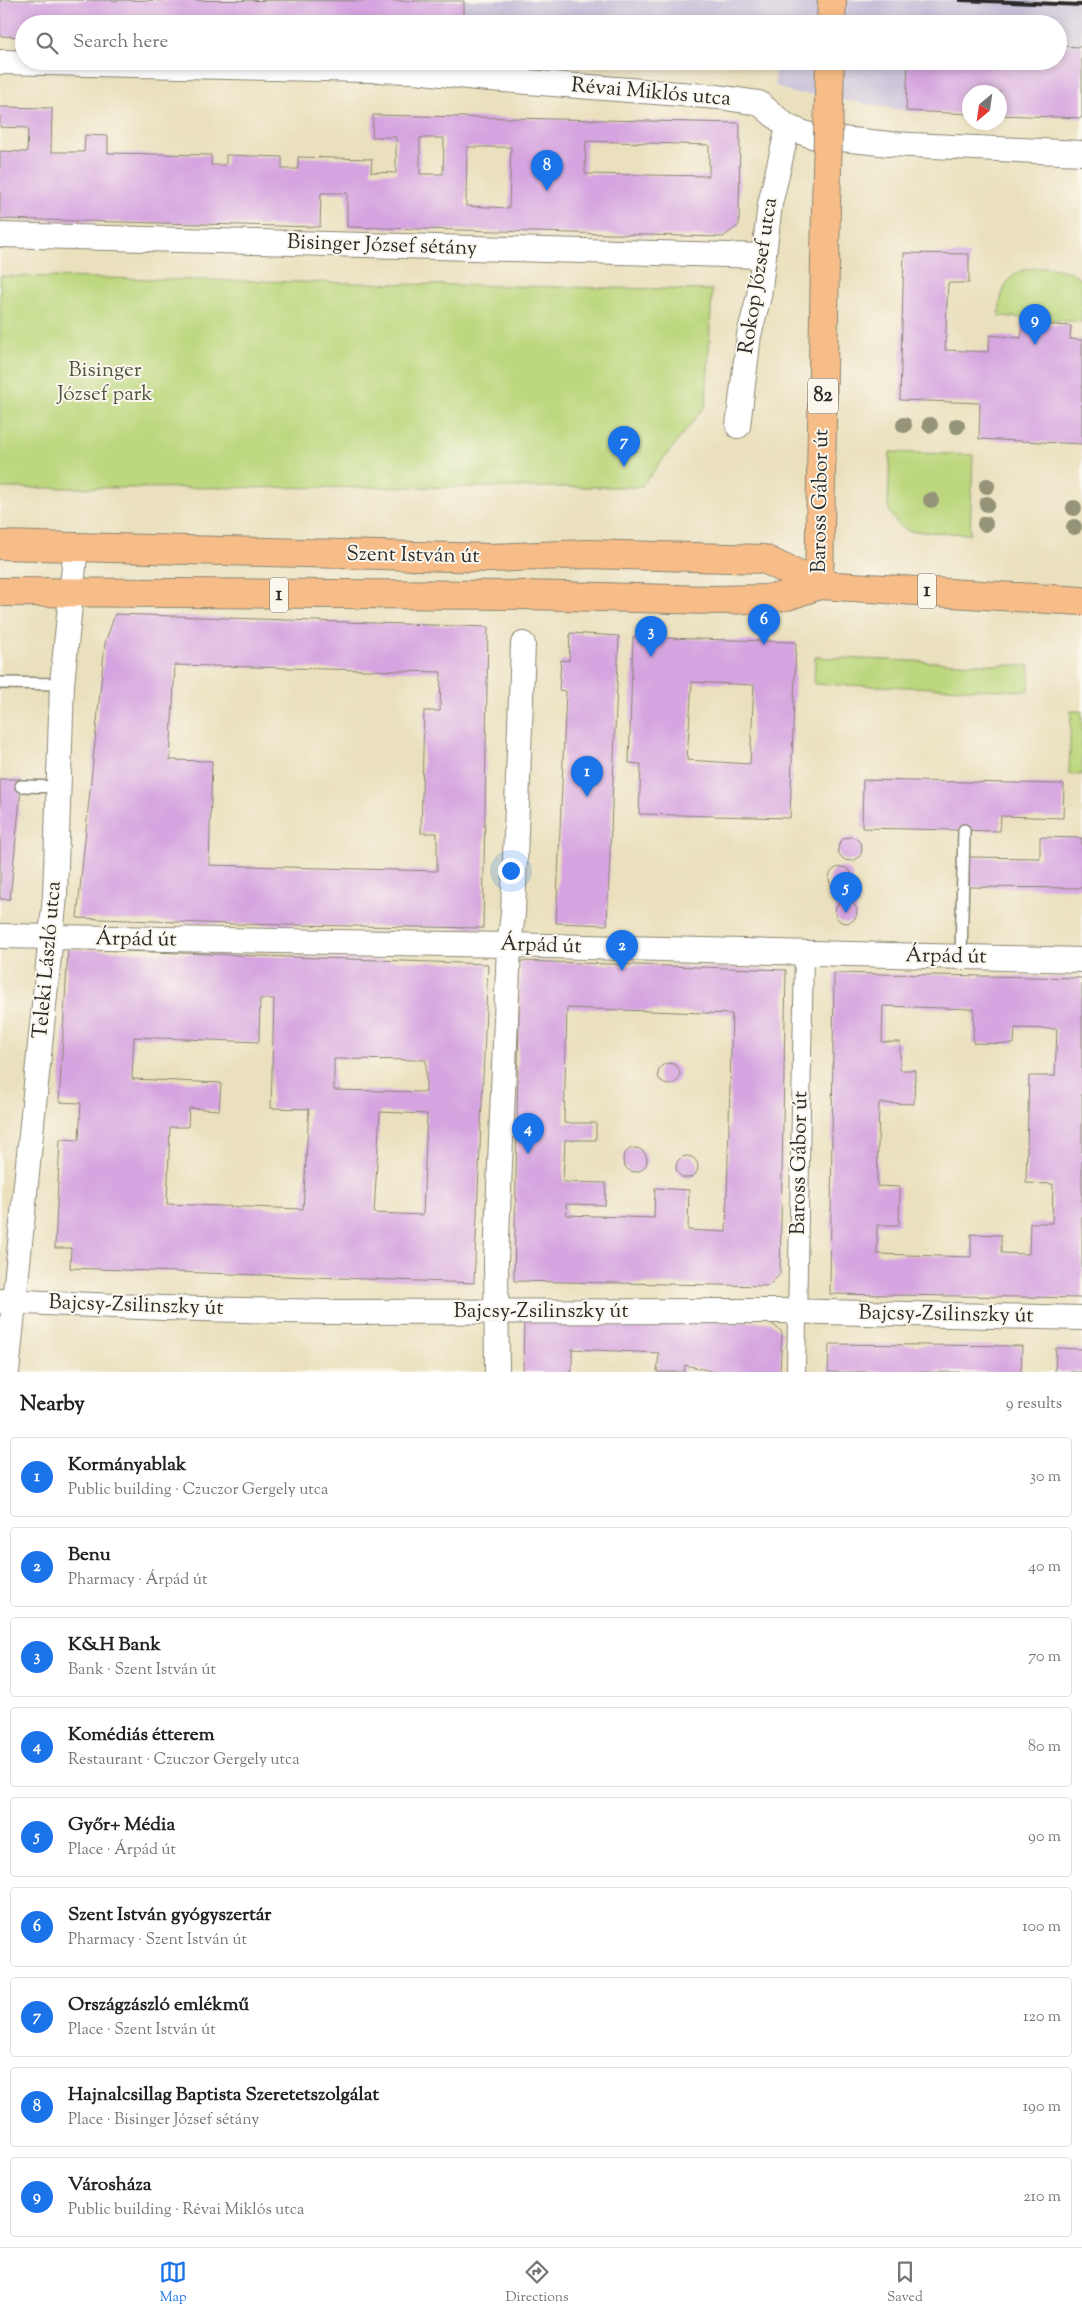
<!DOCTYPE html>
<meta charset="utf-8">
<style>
body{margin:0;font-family:"Sorts Mill Goudy",serif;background:#f2f2f2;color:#222}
.compass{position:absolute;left:962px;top:85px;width:45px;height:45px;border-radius:50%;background:#fff;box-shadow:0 2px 8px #0003;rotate:209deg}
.you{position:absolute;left:510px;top:870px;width:18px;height:18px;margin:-12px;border:4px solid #fff;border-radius:50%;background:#1a73e8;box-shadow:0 0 0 8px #1a73e833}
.badge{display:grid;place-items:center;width:32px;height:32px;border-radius:50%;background:#1a73e8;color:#fff;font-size:16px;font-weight:700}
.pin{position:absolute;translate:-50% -41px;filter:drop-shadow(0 1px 2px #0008)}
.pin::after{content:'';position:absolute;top:26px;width:18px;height:15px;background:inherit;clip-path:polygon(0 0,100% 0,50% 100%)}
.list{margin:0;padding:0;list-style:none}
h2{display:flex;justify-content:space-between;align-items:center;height:65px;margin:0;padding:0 20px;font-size:21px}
h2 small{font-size:16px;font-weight:400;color:#767676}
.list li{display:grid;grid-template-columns:32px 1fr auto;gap:15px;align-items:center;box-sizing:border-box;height:80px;margin:0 10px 10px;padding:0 10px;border:1px solid #e0e0e0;border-radius:5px}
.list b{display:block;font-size:19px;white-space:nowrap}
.list p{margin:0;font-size:16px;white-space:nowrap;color:#767676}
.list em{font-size:16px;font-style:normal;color:#767676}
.icon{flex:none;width:28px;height:28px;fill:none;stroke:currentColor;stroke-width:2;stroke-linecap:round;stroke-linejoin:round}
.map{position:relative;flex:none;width:1082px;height:1372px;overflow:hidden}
.search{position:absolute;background:#fff;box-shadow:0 2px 8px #0003;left:15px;right:15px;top:15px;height:55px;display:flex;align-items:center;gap:12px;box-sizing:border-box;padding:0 18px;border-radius:28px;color:#767676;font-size:19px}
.sheet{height:875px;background:#fff}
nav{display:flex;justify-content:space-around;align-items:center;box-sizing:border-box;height:70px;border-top:1px solid #e0e0e0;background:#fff;font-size:14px;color:#767676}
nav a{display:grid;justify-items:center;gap:2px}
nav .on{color:#1a73e8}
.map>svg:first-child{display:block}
.industrial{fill:#c8bfd8}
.green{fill:#bcd77d;stroke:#748154}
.building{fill:#d6a4e0;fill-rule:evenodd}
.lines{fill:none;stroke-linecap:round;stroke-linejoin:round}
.service-casing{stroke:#8a8674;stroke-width:14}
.pedestrian-casing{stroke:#8a8674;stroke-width:20}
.minor-casing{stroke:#8a8674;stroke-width:26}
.primary-casing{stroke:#8a8674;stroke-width:30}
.service{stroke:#fff;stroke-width:11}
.pedestrian{stroke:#fff;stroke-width:18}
.minor{stroke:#fff;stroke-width:24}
.primary{stroke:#f7bd88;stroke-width:28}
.rail{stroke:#2b2b2b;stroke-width:4}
.primary-bridge-casing{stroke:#8a8674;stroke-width:30;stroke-linecap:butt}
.primary-bridge{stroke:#f7bd88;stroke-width:28}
.tree{fill:#959478}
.labels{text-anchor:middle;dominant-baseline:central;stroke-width:4;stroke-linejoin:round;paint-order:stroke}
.shield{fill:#fbf7ec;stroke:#696865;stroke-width:1}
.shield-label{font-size:20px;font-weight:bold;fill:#2b2b2b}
.street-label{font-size:21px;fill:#2b2b2b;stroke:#fbf7ec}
.park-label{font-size:21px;fill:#4f5640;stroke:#fbf7ec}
</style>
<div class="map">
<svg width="1082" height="1372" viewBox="0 0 1082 1372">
<rect width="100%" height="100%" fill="#fbf7ec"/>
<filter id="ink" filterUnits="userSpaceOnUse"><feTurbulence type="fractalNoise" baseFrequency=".02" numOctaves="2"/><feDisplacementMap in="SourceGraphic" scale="10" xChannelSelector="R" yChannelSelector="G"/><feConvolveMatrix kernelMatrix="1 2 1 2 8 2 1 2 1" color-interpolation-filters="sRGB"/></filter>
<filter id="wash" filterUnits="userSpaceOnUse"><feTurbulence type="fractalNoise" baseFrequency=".0096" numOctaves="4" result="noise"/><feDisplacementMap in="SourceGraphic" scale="20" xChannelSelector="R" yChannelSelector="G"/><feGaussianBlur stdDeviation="1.12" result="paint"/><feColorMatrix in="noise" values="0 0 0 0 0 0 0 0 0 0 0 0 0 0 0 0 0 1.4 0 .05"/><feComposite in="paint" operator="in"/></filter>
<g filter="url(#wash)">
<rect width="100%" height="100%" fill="#eae0bd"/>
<path class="industrial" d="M0 0H1082V117L1000 115V92H970L969 114H965L906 111 809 94 792 93 775 85 774 61H1058V24H24V37L0 36Z"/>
<path class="green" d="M1045 267 1072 272 1082 281V322L999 316C1000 300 1003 278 1021 271 1028 268 1038 268 1045 267Z
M0 276 712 290 706 405 641 487 0 488Z
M890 452 973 455 970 534 908 531 899 525 892 516 888 507Z
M815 657 1030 666 1029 691 814 684Z
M1071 711H1082V775L1069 774Z"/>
<g id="blocks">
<path class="building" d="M0 0 464 1V24H24V37L0 36Z
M1058 46 1082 47V118L1000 115V92H970V114L906 111 908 61H1058Z
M0 107 52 108 51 152H84L85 135 108 136V153L211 155V165H226V155L282 157V169H298V157L372 159 371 172 396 173V137H372L373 115 740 123 739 225 723 237 347 227V193H321L320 227 0 219V151L27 152 28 128 0 127ZM420 138H444L443 174H420ZM586 141 709 145V176L585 174ZM467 147H511L509 208 466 206Z
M904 253 969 254V283H948L945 350 988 352 990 335 1021 338 1023 323 1071 326 1070 339 1082 340V444L979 439 980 403 900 400Z
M115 614 488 627 483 928 229 924 77 918 105 643ZM175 665 441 672 440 711H424L421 833H437V871L209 865 212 761 170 760Z
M570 633 619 636 607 925 556 923 566 691 559 690 561 660 569 661Z
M633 637 796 642 790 818 639 814 641 764 629 763ZM692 682 754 685 750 764 687 760Z
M0 779H22L10 899H0Z
M863 780 1064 784 1063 818 1001 816 1000 831 862 828Z
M1040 837 1082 838V888L969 887V857L1040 858Z
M838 849a12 12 0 1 1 24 0a12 12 0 1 1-24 0Z
M829 879a12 12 0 1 1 24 0a12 12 0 1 1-24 0Z
M835 912a11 11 0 1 1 22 0a11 11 0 1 1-22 0Z
M68 949 488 964 474 1283 70 1268 71 1248H55L60 1139 79 1140 81 1103 59 1102ZM260 999H274L271 1108 309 1109 303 1209 167 1204 170 1127H188L189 1108 219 1110 221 1083 132 1079 134 1037 259 1042ZM334 1059 426 1060V1092L334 1090ZM380 1112 427 1114 423 1215 374 1213Z
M520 961 786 970 780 1274 769 1286 514 1281ZM567 1008 732 1014 726 1232 688 1230 689 1190 655 1188 654 1218 567 1215 566 1204 605 1205 606 1183 563 1182 565 1140H596V1123H564Z
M834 973 1082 978V1298L830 1294ZM883 1006 974 1009 973 1043 1014 1044 1015 1028 1057 1029 1055 1076H1029L1026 1183 1053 1184 1052 1223H1030L1029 1254 1001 1253V1235L971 1234V1257L877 1254V1225H899L900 1187 877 1186 879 1103 914 1104 915 1070H900V1042H882Z
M658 1074a11 11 0 1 1 22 0a11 11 0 1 1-22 0Z
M623 1160a12 12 0 1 1 24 0a12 12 0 1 1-24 0Z
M676 1167a11 11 0 1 1 22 0a11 11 0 1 1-22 0Z
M524 1318 770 1322 782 1332 780 1372H715L685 1365 684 1372H657L659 1353 572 1349V1372H523Z
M829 1344 1022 1346 1021 1372H828Z
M1056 1348 1082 1349V1372H1055Z"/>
</g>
</g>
<g filter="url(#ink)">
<use href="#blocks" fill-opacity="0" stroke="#8a8674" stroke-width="1"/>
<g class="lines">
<defs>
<path id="service" d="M0 683 62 684
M21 786 58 787
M961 957 964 830"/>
<path id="pedestrian" d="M796 1372 804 953"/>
<path id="minor" d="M0 62 415 71 477 78 718 97 759 103 788 127 812 136 890 144 1082 153
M0 235 764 256
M738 426 749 335 759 296 770 204 788 127
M0 936 509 945 1082 960
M0 1301 163 1308 326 1312 782 1311 1082 1318
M7 1372 55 896 62 684 76 547
M497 1372 496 1261 509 945 513 914 523 644"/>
<path id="primary" d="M831 24 832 0
M0 545 491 558 587 554 764 559 819 585
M819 585 826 207
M0 592 525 595 711 600 764 599 787 596 819 585 1082 601"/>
</defs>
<use href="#service" class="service-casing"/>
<use href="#pedestrian" class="pedestrian-casing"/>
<use href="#minor" class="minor-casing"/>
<use href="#primary" class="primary-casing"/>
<use href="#service" class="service"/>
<use href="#pedestrian" class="pedestrian"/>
<use href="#minor" class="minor"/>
<use href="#primary" class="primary"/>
<path class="rail" d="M960 0 1082 5"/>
<defs>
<path id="primary-bridge" d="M826 207 830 61"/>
</defs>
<use href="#primary-bridge" class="primary-bridge-casing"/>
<use href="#primary-bridge" class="primary-bridge"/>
</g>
<g class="tree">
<circle cx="904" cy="425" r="8"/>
<circle cx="930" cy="425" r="8"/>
<circle cx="957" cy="426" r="8"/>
<circle cx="987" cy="486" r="8"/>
<circle cx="931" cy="500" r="8"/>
<circle cx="987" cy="504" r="8"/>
<circle cx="1074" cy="508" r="8"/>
<circle cx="985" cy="524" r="8"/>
<circle cx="1074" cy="527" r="8"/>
</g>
</g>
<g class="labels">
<g class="shield">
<rect x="808" y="378.5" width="30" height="35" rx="4"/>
<rect x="918" y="573.5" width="18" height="35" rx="4"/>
<rect x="270" y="577.5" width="18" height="35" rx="4"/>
</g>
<g class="shield-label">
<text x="823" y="396">82</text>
<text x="927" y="591">1</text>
<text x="279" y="595">1</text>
</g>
<g class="street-label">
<text transform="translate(651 93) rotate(5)">Révai Miklós utca</text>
<text transform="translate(382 246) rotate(2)">Bisinger József sétány</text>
<text transform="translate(759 276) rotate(-81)">Rokop József utca</text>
<text transform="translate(821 501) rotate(-89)">Baross Gábor út</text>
<text transform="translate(413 556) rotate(1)">Szent István út</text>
<text transform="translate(136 940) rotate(1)">Árpád út</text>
<text transform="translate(541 946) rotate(2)">Árpád út</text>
<text transform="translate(946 957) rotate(1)">Árpád út</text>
<text transform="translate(48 960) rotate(-85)">Teleki László utca</text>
<text transform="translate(800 1163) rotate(-89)">Baross Gábor út</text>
<text transform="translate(136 1306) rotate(2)">Bajcsy-Zsilinszky út</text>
<text x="541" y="1312">Bajcsy-Zsilinszky út</text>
<text transform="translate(946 1315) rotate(1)">Bajcsy-Zsilinszky út</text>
</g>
<g class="park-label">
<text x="105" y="371">Bisinger<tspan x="105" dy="24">József park</tspan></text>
</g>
</g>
</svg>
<svg class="compass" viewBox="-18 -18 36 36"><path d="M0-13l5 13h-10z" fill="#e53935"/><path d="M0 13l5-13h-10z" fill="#767676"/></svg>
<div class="you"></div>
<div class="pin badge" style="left:587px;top:797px">1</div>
<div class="pin badge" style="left:622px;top:971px">2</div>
<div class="pin badge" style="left:651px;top:657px">3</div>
<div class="pin badge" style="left:528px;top:1154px">4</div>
<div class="pin badge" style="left:846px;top:913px">5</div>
<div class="pin badge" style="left:764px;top:645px">6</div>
<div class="pin badge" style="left:624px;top:467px">7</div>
<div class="pin badge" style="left:547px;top:191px">8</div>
<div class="pin badge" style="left:1035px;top:345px">9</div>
<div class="search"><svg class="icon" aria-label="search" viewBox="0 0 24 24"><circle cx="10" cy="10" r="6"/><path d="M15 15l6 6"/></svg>Search here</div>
</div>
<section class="sheet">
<h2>Nearby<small>9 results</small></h2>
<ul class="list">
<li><span class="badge">1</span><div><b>Kormányablak</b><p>Public building · Czuczor Gergely utca</p></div><em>30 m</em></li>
<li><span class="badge">2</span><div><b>Benu</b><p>Pharmacy · Árpád út</p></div><em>40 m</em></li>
<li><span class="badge">3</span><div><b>K&amp;H Bank</b><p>Bank · Szent István út</p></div><em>70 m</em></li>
<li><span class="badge">4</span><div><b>Komédiás étterem</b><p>Restaurant · Czuczor Gergely utca</p></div><em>80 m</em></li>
<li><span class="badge">5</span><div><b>Győr+ Média</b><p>Place · Árpád út</p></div><em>90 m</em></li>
<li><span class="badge">6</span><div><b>Szent István gyógyszertár</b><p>Pharmacy · Szent István út</p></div><em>100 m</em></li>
<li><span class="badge">7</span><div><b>Országzászló emlékmű</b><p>Place · Szent István út</p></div><em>120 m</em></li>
<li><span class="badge">8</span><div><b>Hajnalcsillag Baptista Szeretetszolgálat</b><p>Place · Bisinger József sétány</p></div><em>190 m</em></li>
<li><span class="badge">9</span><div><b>Városháza</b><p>Public building · Révai Miklós utca</p></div><em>210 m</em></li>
</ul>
</section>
<nav>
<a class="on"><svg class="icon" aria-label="map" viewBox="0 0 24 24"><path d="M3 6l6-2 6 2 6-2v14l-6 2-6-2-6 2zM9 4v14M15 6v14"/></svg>Map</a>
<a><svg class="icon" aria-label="directions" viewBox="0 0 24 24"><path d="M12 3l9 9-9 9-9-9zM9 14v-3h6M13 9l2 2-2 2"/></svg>Directions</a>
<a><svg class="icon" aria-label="saved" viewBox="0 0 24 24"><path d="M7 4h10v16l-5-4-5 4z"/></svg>Saved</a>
</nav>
